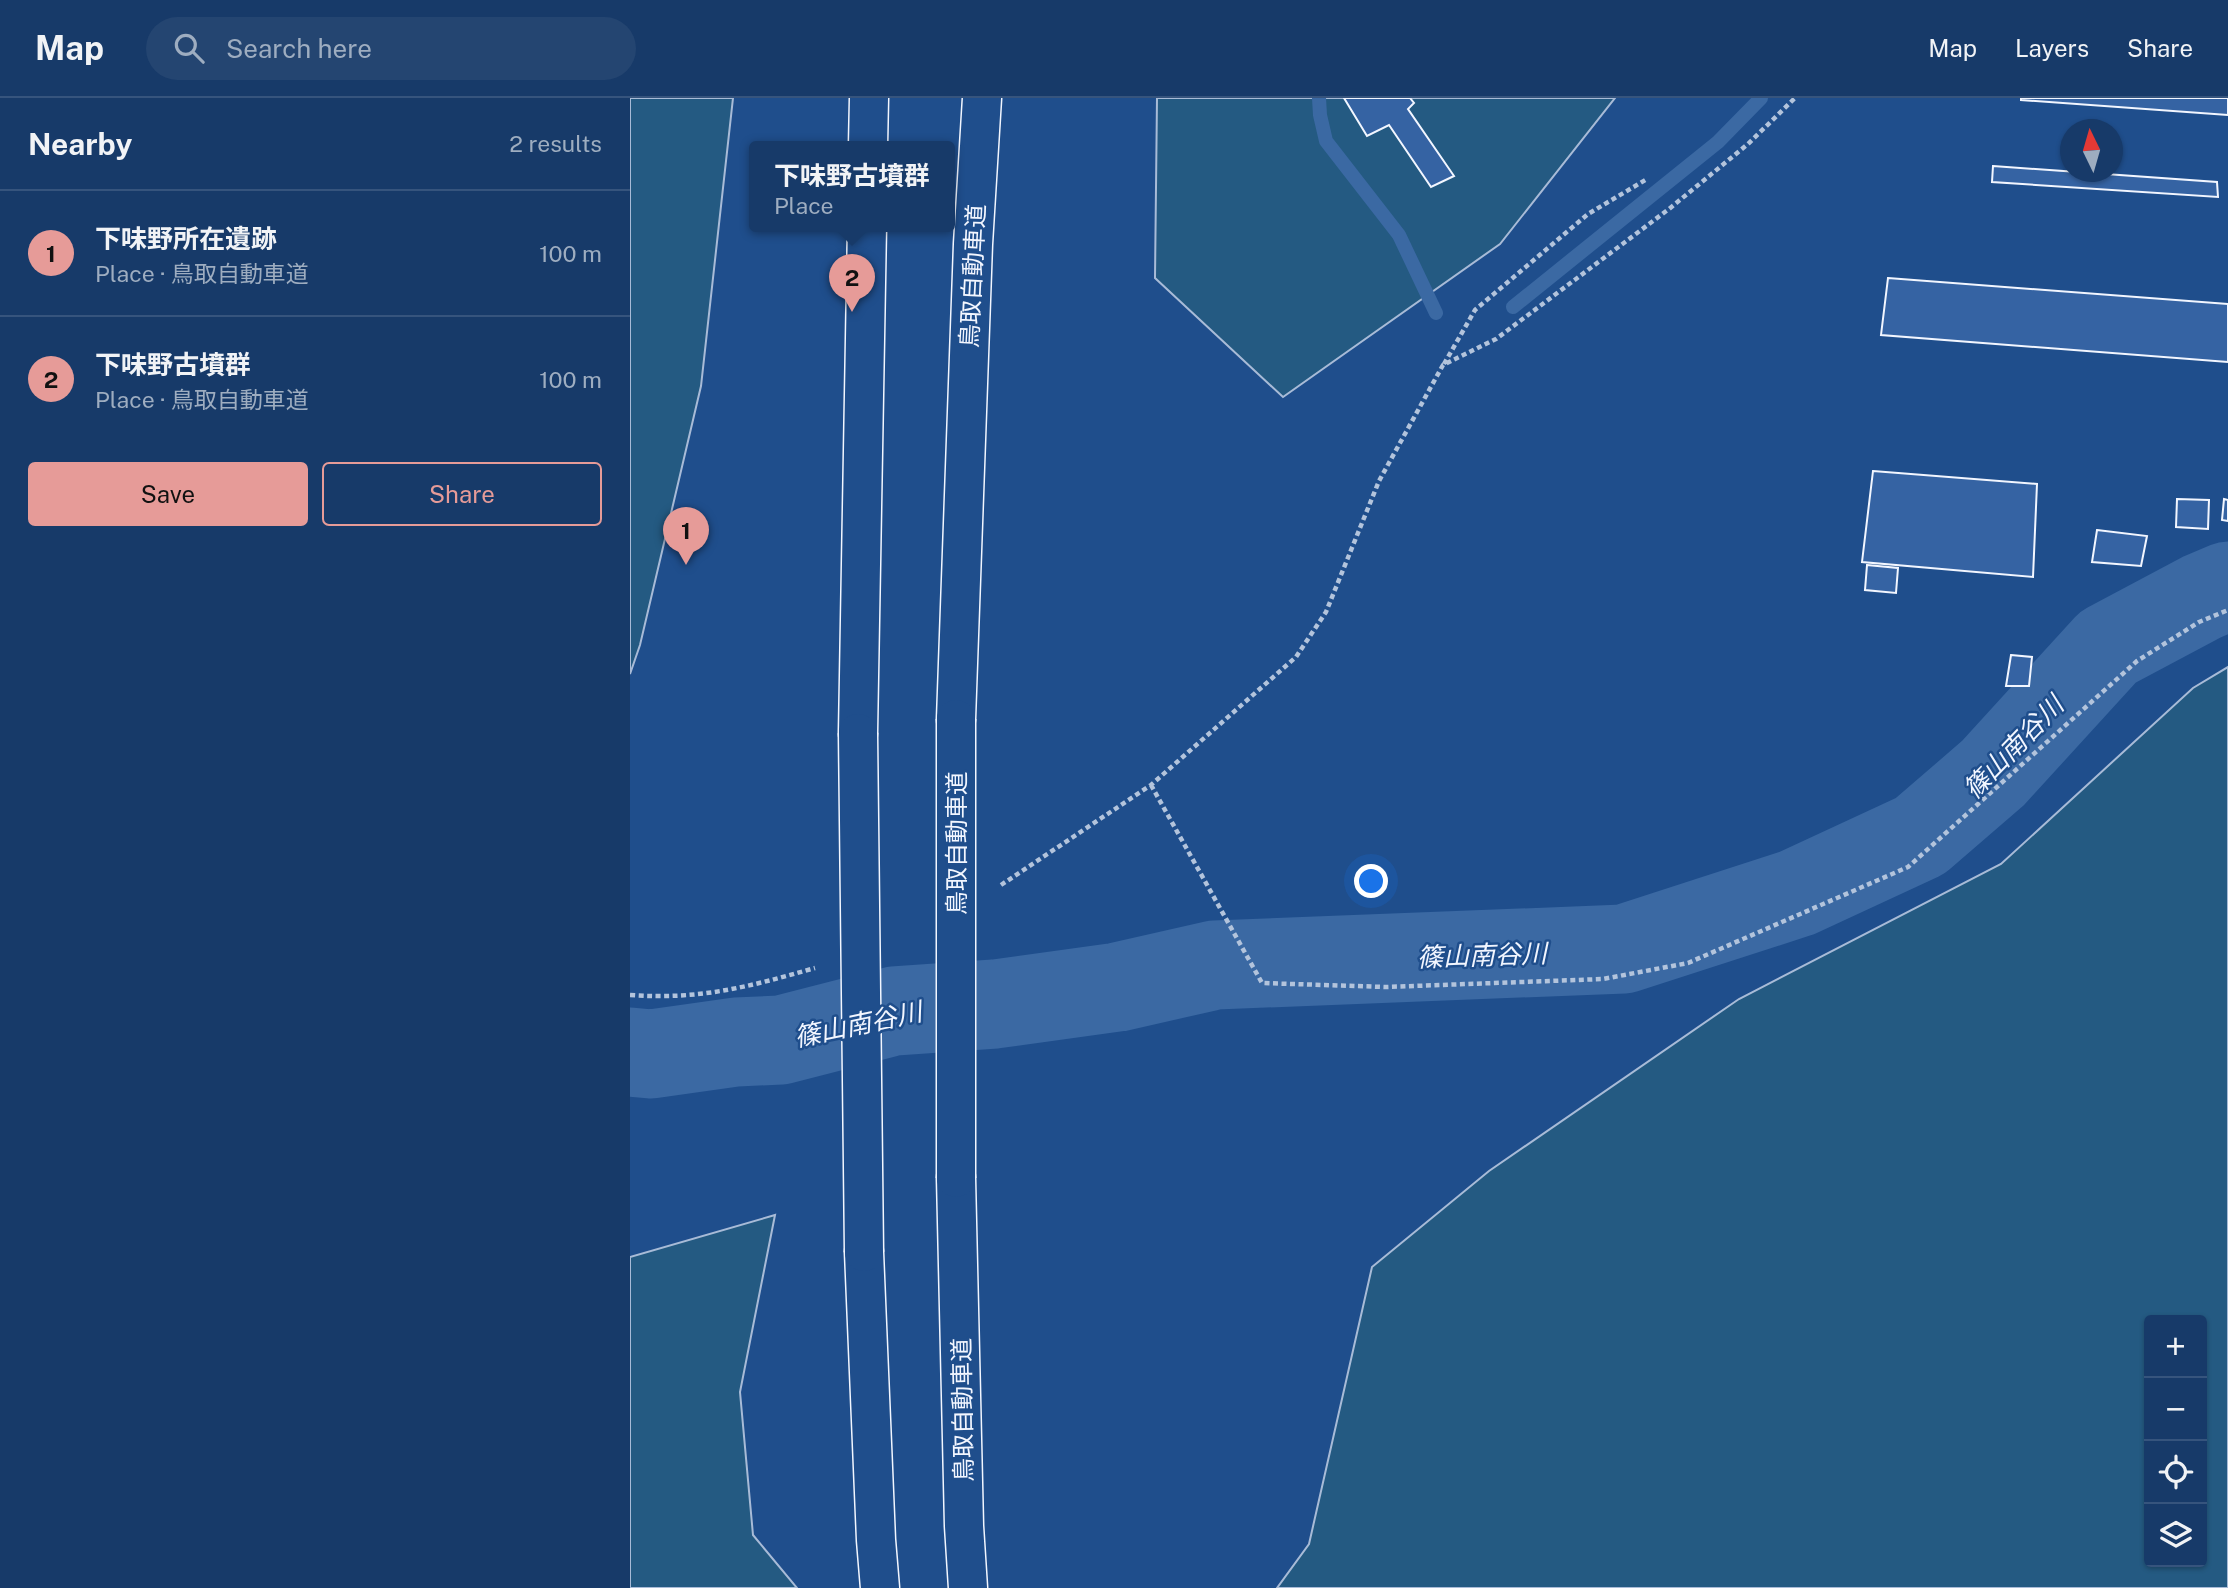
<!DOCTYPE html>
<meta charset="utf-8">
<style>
body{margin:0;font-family:"Public Sans","Noto Sans JP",sans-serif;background:#244571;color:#f1f3f6}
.controls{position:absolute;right:21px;bottom:21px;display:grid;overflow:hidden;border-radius:7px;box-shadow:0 2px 5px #0004}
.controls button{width:63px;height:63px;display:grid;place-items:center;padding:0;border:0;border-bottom:2px solid #36547d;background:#173a69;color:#f1f3f6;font:35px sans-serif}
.compass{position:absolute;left:1430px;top:21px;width:63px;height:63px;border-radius:50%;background:#173a69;box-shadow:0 2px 5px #0004;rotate:355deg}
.you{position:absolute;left:742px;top:784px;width:24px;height:24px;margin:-18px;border:5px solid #fff;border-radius:50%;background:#1a73e8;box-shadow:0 0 0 10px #1a73e833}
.badge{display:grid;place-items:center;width:46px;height:46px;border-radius:50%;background:#e69b98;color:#111;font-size:23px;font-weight:700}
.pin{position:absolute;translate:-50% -58px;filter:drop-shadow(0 2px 4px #0008)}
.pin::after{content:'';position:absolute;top:37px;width:24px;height:21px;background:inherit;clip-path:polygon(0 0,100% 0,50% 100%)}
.popup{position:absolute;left:119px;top:43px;width:206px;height:91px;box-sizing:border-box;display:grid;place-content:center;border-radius:7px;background:#173a69;filter:drop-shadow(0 2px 5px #0005);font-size:23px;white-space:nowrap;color:#9eadc0}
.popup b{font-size:26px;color:#f1f3f6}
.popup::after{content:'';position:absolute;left:50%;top:100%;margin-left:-14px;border:14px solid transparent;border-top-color:#173a69}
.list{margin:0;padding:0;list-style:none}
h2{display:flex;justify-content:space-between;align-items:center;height:91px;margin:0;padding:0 28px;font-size:30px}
h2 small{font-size:23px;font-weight:400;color:#9eadc0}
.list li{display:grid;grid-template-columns:46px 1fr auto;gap:21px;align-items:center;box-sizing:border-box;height:126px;padding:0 28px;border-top:2px solid #36547d}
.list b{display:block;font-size:26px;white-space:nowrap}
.list p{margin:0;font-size:23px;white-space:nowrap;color:#9eadc0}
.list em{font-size:23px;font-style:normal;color:#9eadc0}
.actions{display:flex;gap:14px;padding:21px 28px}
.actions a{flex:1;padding:16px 0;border:2px solid #e69b98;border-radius:7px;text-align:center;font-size:24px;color:#e69b98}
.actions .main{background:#e69b98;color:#111}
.icon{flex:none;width:38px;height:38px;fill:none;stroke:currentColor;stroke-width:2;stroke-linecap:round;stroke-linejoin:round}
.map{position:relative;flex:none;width:1598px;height:1490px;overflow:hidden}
header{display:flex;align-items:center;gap:42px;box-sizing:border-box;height:98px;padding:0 35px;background:#173a69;border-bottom:2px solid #36547d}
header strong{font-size:33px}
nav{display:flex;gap:38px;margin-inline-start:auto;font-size:24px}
.search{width:490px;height:63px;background:#244571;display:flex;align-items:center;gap:18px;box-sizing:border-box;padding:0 24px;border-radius:38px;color:#9eadc0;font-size:26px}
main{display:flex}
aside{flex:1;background:#173a69}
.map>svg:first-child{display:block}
.green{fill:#245a82;stroke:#a8bbd7;stroke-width:2;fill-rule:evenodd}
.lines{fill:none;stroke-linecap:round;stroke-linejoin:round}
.stream{stroke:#3b69a3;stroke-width:14}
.river{stroke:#3b69a3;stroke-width:89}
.building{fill:#3563a3;stroke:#f2f6ff;stroke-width:2}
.motorway-casing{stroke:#f2f6ff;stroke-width:41}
.path{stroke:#b3c4dc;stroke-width:4.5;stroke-dasharray:5 3.5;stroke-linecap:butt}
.motorway{stroke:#1f4e8c;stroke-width:38}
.motorway-bridge-casing{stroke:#f2f6ff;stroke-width:41;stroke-linecap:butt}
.motorway-bridge{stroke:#1f4e8c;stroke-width:38}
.labels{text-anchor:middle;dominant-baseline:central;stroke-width:5;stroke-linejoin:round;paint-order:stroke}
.street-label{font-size:24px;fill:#f2f6ff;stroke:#1f4e8c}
.water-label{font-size:26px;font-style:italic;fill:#f2f6ff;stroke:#1f4e8c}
</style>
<header>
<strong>Map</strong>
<div class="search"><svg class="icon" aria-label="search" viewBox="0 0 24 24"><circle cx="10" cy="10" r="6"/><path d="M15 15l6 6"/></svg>Search here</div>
<nav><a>Map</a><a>Layers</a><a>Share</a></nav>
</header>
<main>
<aside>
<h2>Nearby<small>2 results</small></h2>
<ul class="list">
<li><span class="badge">1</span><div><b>下味野所在遺跡</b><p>Place · 鳥取自動車道</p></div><em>100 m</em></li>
<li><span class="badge">2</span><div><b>下味野古墳群</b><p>Place · 鳥取自動車道</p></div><em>100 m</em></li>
</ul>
<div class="actions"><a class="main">Save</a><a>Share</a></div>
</aside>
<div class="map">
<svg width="1598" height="1490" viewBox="0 0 1598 1490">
<rect width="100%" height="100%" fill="#1f4e8c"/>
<path class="green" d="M0 0H103L71 288 10 547 0 576Z
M527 0H985L870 146 653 299 525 180Z
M1598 569V1490H647L679 1446 742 1169 859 1073 1109 901 1371 766 1563 590ZM1572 1222V1464H1519V1222Z
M145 1117 110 1294 123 1437 167 1490H0V1159Z"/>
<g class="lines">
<path class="stream" d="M689 0 690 17 696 43 769 137 806 215
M883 209 1088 44 1131 0"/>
<path class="river" d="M0 954 21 956 106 944 151 942 264 913 365 906 488 889 585 867 994 851 1167 795 1290 738 1363 675 1478 549 1572 499 1598 488"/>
</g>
<path class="building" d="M714 0H780L784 5 778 11 824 78 801 89 759 27 737 38Z
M1391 0H1598V17L1391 2Z
M1363 68 1587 84 1588 99 1362 84Z
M1258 180 1598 206V264L1251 237Z
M1243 373 1407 386 1403 479 1232 464Z
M1547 401 1579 402 1578 431 1546 429Z
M1594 401 1598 402V423L1592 422Z
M1467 432 1517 438 1511 468 1462 464Z
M1237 467 1268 470 1266 495 1235 492Z
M1381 557 1402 559 1399 588H1376Z"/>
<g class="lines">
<defs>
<path id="motorway" d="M238 48 239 0
M326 621 343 146 352 0
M228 635 237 128
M326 1080 334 1428 338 1490
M234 1154 246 1442 250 1490"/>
</defs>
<use href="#motorway" class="motorway-casing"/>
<path class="path" d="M814 266 845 212 958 116 1017 81
M521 687 632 885 756 889 973 881 1058 865 1278 769 1507 563 1569 524 1598 512
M371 787 521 687 666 559 696 514 749 383 813 267 866 241 1039 111 1118 46 1165 0
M0 897C70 902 118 889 185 870"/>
<use href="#motorway" class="motorway"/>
<defs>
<path id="motorway-bridge" d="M326 621V1080
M228 635 234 1154"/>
</defs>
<use href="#motorway-bridge" class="motorway-bridge-casing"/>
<use href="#motorway-bridge" class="motorway-bridge"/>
</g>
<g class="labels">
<g class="street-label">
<text transform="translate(342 178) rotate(-87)">鳥取自動車道</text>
<text transform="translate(326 745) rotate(-90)">鳥取自動車道</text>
<text transform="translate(332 1312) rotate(-91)">鳥取自動車道</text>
</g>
<g class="water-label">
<text transform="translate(1383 649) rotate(-46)">篠山南谷川</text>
<text transform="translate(852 857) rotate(-2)">篠山南谷川</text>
<text transform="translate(228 926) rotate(-12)">篠山南谷川</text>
</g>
</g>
</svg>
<div class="controls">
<button>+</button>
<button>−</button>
<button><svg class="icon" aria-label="locate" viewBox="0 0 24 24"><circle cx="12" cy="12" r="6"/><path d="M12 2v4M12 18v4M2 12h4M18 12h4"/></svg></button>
<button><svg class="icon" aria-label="layers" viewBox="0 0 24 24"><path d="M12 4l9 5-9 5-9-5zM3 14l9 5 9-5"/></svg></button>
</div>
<svg class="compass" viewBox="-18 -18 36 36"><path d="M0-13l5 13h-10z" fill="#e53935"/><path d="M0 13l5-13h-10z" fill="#9eadc0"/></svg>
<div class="you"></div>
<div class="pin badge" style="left:56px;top:467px">1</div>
<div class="pin badge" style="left:222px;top:214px">2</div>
<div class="popup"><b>下味野古墳群</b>Place</div>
</div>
</main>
